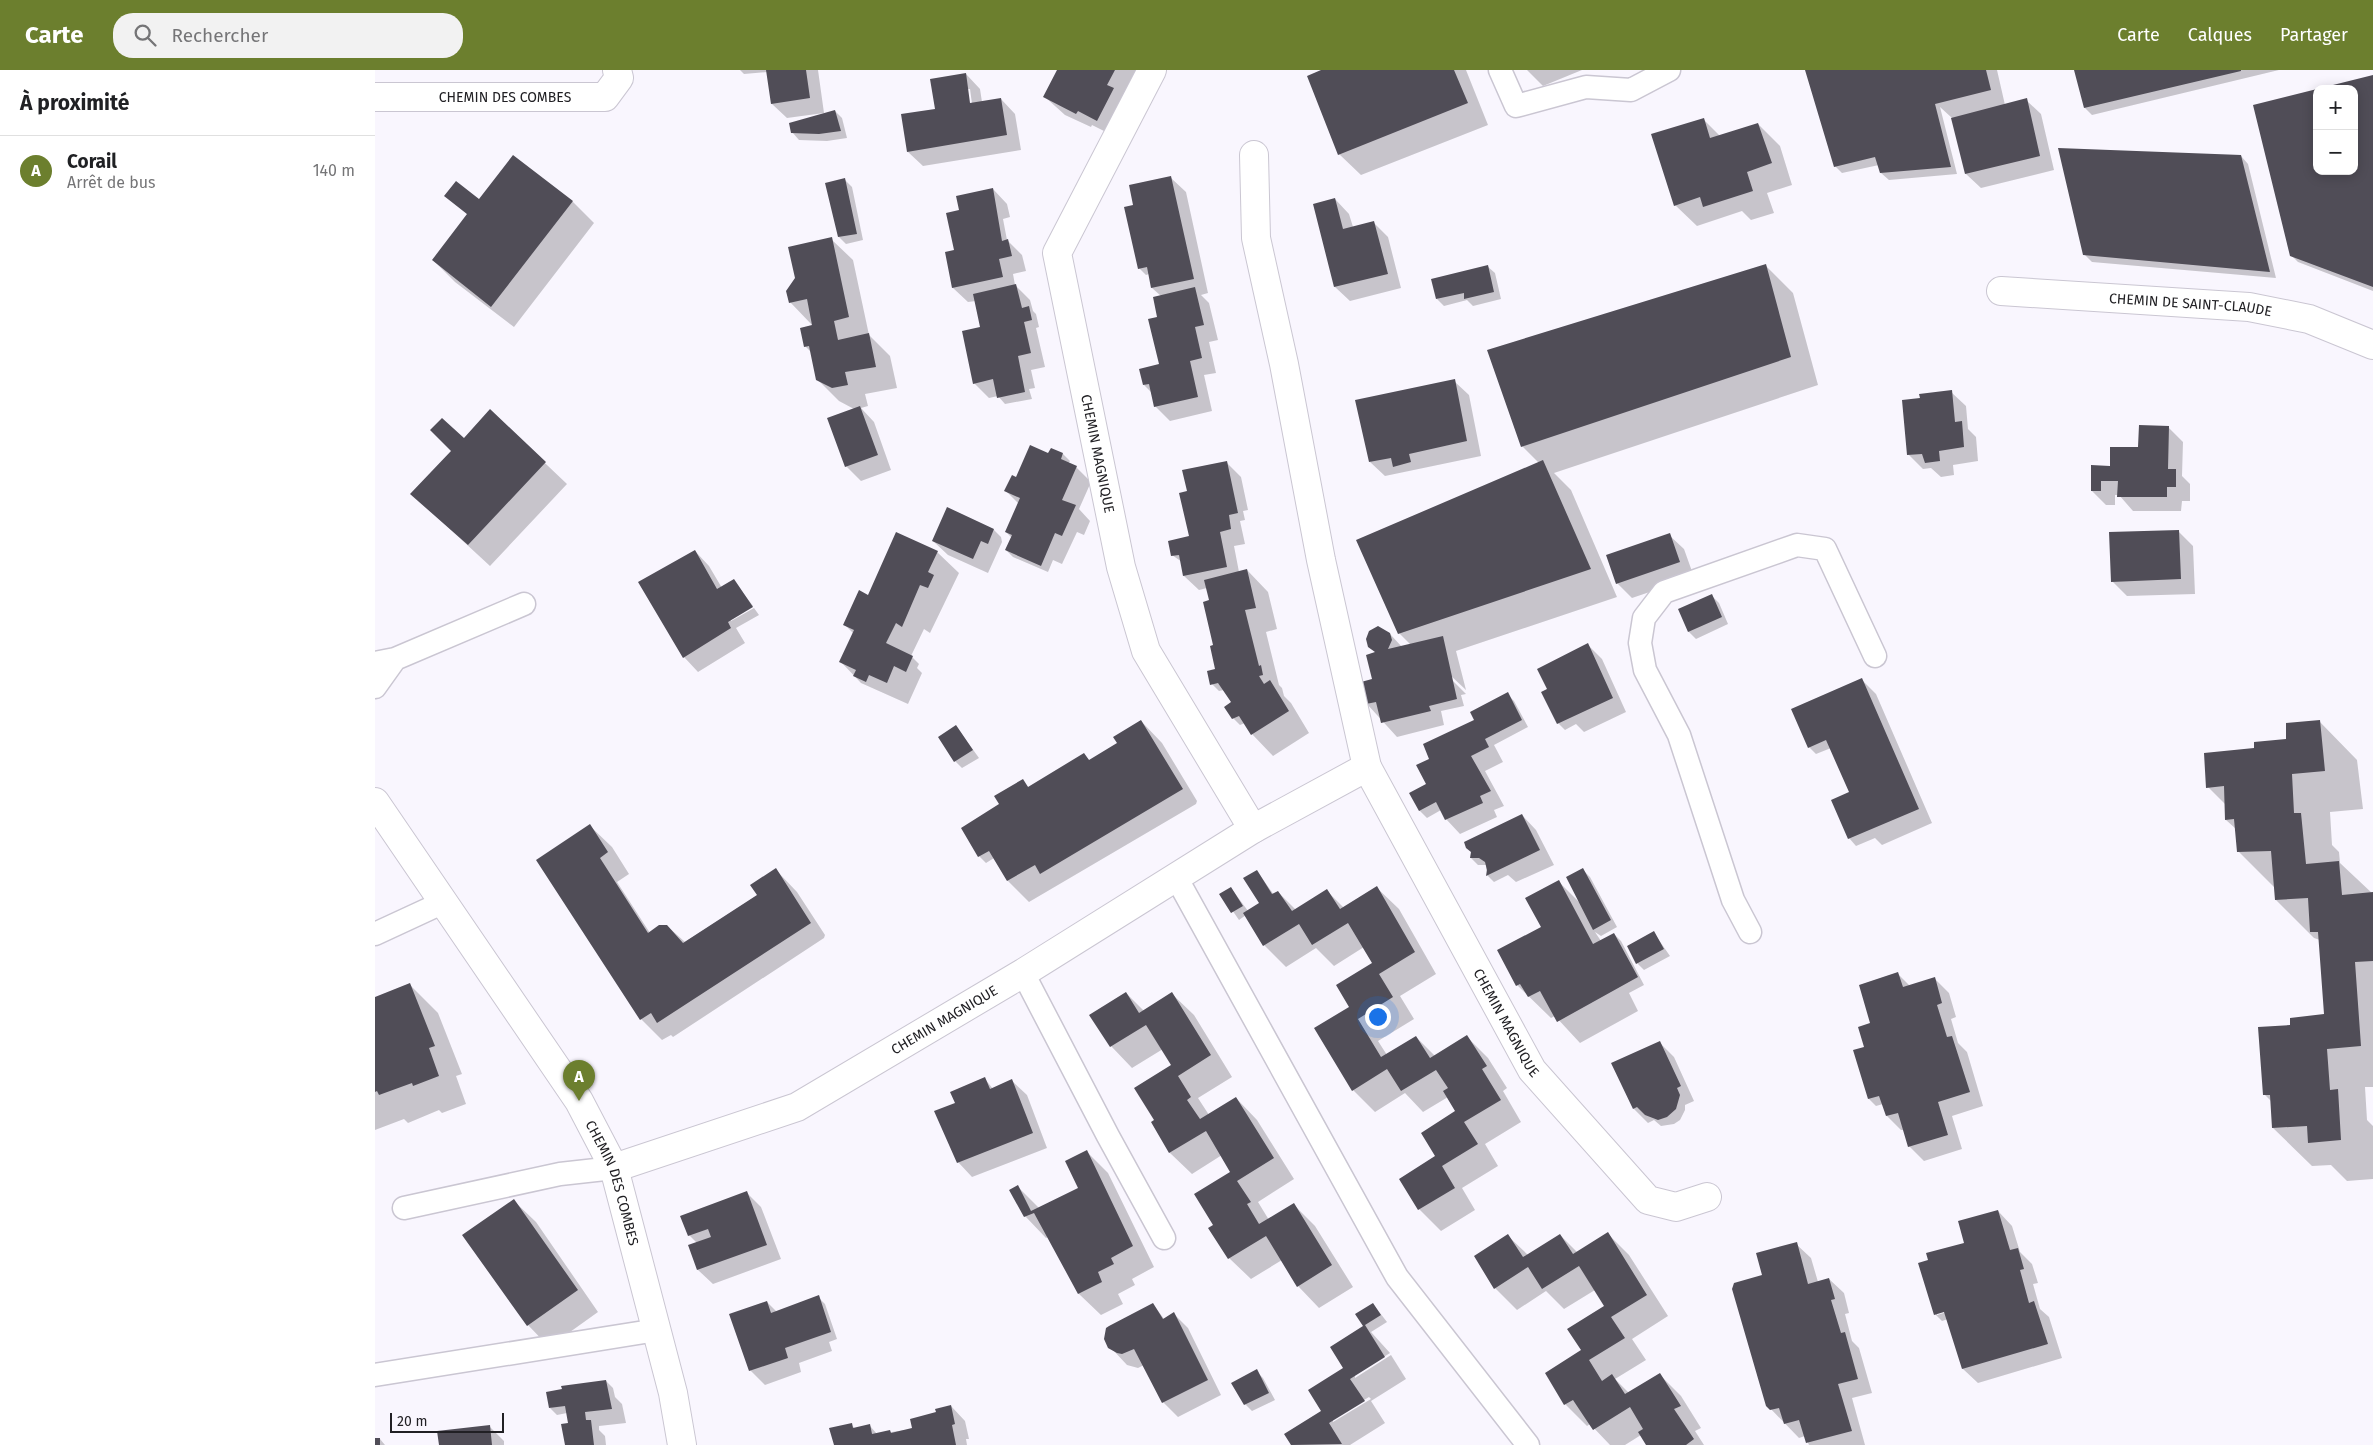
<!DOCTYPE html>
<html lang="fr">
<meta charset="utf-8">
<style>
body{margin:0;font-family:"Fira Sans",sans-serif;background:#f2f2f2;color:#202124}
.controls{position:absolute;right:15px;top:15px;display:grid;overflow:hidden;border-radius:10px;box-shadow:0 2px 12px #0003}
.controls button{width:45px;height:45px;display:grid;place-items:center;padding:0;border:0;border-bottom:1px solid #e0e0e0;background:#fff;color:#202124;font:25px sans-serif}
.scale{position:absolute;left:15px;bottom:12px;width:114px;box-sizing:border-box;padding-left:5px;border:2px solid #212024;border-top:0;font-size:14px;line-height:18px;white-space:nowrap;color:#212024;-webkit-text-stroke:4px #f9f6fe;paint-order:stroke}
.you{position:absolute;left:1002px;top:946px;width:18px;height:18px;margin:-12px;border:4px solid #fff;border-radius:50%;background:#1a73e8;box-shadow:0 0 0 8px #1a73e833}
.badge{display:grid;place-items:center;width:32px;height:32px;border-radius:50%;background:#6c7f2e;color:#fff;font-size:16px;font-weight:700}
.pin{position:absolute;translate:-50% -41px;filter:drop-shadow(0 1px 2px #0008)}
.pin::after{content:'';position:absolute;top:26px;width:18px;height:15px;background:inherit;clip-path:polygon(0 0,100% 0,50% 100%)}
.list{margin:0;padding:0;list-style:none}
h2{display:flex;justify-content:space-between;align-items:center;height:65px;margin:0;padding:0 20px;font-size:21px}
h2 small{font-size:16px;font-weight:400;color:#757577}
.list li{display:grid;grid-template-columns:32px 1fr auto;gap:15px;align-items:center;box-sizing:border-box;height:70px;padding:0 20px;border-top:1px solid #e0e0e0}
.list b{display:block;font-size:19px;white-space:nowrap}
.list p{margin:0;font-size:16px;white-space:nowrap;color:#757577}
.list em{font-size:16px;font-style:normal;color:#757577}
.icon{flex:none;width:28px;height:28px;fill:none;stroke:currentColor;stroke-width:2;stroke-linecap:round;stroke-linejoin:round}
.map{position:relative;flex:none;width:1998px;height:1375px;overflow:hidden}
header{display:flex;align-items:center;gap:30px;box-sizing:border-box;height:70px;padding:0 25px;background:#6c7f2e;color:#fff}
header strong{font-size:24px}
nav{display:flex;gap:28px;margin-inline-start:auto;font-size:18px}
.search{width:350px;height:45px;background:#f2f2f2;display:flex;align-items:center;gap:12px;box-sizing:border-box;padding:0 18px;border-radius:20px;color:#757577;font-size:19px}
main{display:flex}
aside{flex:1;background:#fff}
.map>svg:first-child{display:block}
.shadow{fill:#0003;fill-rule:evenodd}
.building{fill:#504d57}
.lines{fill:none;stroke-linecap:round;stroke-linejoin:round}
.lane-casing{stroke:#cac6d2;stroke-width:25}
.street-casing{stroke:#cac6d2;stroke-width:30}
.lane{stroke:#fff;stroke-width:22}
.street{stroke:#fff;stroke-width:28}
.labels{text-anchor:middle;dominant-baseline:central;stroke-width:5;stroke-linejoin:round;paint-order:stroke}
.street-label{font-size:14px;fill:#212024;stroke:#f9f6fe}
</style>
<header>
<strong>Carte</strong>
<div class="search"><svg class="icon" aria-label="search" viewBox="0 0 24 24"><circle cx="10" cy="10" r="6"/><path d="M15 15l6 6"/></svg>Rechercher</div>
<nav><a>Carte</a><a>Calques</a><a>Partager</a></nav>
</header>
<main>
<aside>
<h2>À proximité<small></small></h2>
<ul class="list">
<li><span class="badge">A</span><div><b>Corail</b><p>Arrêt de bus</p></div><em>140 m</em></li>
</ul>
</aside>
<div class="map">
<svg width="1998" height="1375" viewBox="0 0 1998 1375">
<rect width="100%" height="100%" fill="#f9f6fe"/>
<path class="shadow" d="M365 0H443L449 43 412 48 397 34 393 2 369 4Z
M683 0H769L763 12 757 9 741 40 737 65 717 55 716 57 690 45 670 27Z
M949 0H1091L1113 55 986 105 964 84Z
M1152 0H1207L1168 16Z
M1431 0H1622L1630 35 1651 30 1666 44 1679 100 1606 118 1591 104 1577 48 1565 37 1582 104 1514 110 1506 103 1504 95 1467 103 1460 96Z
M1700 0H1904L1717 45 1710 38Z
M591 4 605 19 607 32 626 29 640 44 646 80 548 96 533 82 561 40ZM592 19H595L597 34H594Z
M1998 7V221L1923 192 1916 185 1942 101H1979V19H1949Z
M460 41 467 48 472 68 452 71 424 70 417 62Z
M1328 49 1345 66 1383 54 1405 76 1417 115 1392 123 1399 143 1376 150 1367 141 1322 156 1300 135Z
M1866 86 1873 94 1901 208 1717 192 1710 185Z
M796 108 811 122 833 223 826 225 834 233 843 270 834 272 841 303 829 305 837 341 795 351 780 336 776 322 769 315 785 295 786 226 777 218 774 204 771 205 764 198 758 136Z
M470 110 477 117 488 170 471 174 464 167Z
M618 119 632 134 635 147 628 149 632 170 647 185 651 201 638 204 640 215 655 230 658 241 661 244 664 257 661 258 670 297 656 300 660 318 654 319 657 329 630 334 623 326 614 328 599 313 607 258 601 231 593 232 578 218 571 183 581 181 586 141Z
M71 126 104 131 198 132 219 153 139 257 80 212 58 190 93 145Z
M960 129 974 144 978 157 998 152 1013 167 1026 218 975 231 960 217 939 135Z
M456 169 478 190 494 265 515 286 522 318 490 324 493 336 486 338 499 352 516 400 486 411 471 396 479 339 464 331 442 309 436 282 430 276 438 256 415 232Z
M1390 195 1418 223 1443 315 1179 403 1196 420 1242 527 1081 581 1091 620 1074 604 1072 605 1091 624 1086 625 1089 636 1066 641 1069 655 1022 667 992 634 998 610 1001 583 1015 564 1027 577 1036 575 1024 563 1164 393 1147 376Z
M1112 196 1120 203 1126 229 1098 236 1092 230 1069 236 1062 229Z
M1079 311 1094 325 1106 386 1010 406 995 392Z
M1576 322 1591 336 1593 359 1601 367 1603 391 1578 395 1579 405 1566 407 1556 398 1548 399 1533 384Z
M115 341 192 414 115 496 37 424Z
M1793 357 1808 372 1807 406 1815 414V431H1807L1806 441H1758L1744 425H1740V435H1731L1717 421 1736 397Z
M688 384 695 391 693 394 701 397 716 412 704 439 715 451 709 465 702 462 687 494 678 490 673 502 638 487 631 480 637 468 631 462 644 434 631 421 642 409 674 385Z
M851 392 866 407 873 440 868 441 870 450 865 451 870 474 859 476 864 502 872 500 893 522 902 559 891 562 904 615 907 618 909 626 916 633 934 663 898 686 877 664 870 653 865 655 858 648 857 633 849 620 844 621 837 614 842 600 836 534 832 518 824 520 809 506 807 492 797 485 815 467 811 422Z
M573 438 619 460 626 467 627 472 613 503 573 485 558 471Z
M1803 461 1818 476 1820 524 1752 526 1737 511Z
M1294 465 1309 479 1319 507 1257 528 1242 513Z
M320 481 334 496 347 518 359 511 378 536 356 549V551L379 538 384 545 361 558 370 573 323 602 309 587Z
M562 482 584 503 555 563 549 559 536 586 544 594 542 598 547 603 533 634 486 613 466 592 478 563 470 555 493 526Z
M1337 526 1344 533 1353 554 1321 569 1314 562 1305 540Z
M1213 575 1227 589 1251 642 1209 662 1201 654 1190 660 1183 653 1173 620Z
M1487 610 1501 624 1557 753 1507 775 1500 768 1481 776 1474 768 1475 723 1456 678 1441 684 1434 677Z
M1132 624 1139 631 1153 657 1119 675 1128 692 1110 701 1129 736 1119 740 1122 747 1085 764 1071 749 1066 740 1052 748 1045 741 1036 723 1053 714 1056 690Z
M766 651 787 673 822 731 821 734 654 832 633 811 619 788 611 793 604 786 626 735 648 711 654 718 709 685 715 691 744 674Z
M1944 651 1982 690 1988 739 1955 742 1957 775 1964 782 1965 793 1998 824V1017H1990L1992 1050 1998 1056V1109L1972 1111 1956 1095 1937 1096 1898 1058 1897 1032 1889 1024 1916 957 1950 945 1945 870 1939 868 1901 830 1900 818 1863 781 1861 759 1851 750V735L1833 717 1880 680 1913 670Z
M581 656 604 688 587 698 580 691Z
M1147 745 1161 760 1179 795 1141 812 1133 805 1119 812 1112 805 1111 795H1103L1096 788 1097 783Z
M215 756 237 777 254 804 242 812 275 863 292 856 310 872 383 825 401 800 422 822 450 865 449 868 298 967 296 965 287 970 266 949Z
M1208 800 1215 807 1242 857 1226 866 1220 862 1226 871 1239 864 1246 871 1269 915 1254 923 1263 941 1205 973 1180 946 1176 948 1142 915 1168 857 1184 812 1205 833Z
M882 801 899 825 903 822 921 840 952 821 969 838 1002 818 1024 839 1061 904 1025 926 1039 949 1003 971 1012 985 1041 967 1060 986 1092 967 1113 988 1132 1018 1128 1021 1146 1052 1110 1074 1123 1096 1087 1118 1100 1140 1066 1161 1044 1139 1025 1109 1061 1086 1082 1042 1073 1027 1048 1042 1030 1023 1000 1042 978 1020 976 937 999 893 989 877 959 896 941 878 911 897 889 875 871 845 864 850 846 824 856 818 873 841 886 833Z
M1279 863 1295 886 1269 900 1262 893Z
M1523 904 1535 916 1559 908 1574 923 1581 947 1576 949 1583 973 1592 982 1608 1036 1577 1046 1587 1079 1549 1091 1534 1076 1529 1060H1526L1512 1046 1508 1034 1501 1036 1494 1029 1480 981 1491 978 1497 954Z
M35 915 63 943 87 1004 81 1006 91 1034 67 1043 64 1040 33 1053 29 1049 0 1060V928Z
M751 923 769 941 797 924 819 945 857 1007 823 1028 834 1045 861 1028 882 1050 919 1109 883 1132 894 1150 919 1135 940 1156 978 1217 944 1238 923 1216 907 1190 876 1209 854 1188 840 1155 857 1102 847 1085 817 1104 795 1083 777 1053 781 1051 798 996 788 979 757 998 736 976Z
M1284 972 1299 987 1319 1031 1310 1035V1040L1305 1050 1299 1054 1286 1056 1279 1050 1273 1053 1259 1039 1245 1010Z
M610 1009 618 1019 637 1011 652 1025 672 1078 597 1107 583 1092 582 1034Z
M712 1082 733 1103 779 1197 757 1209 760 1215 743 1224 748 1234 726 1245 704 1224 673 1167 671 1168 650 1146 643 1117 664 1138 705 1119Z
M372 1123 386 1137 406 1189 338 1214 323 1200 315 1176 322 1173 314 1165Z
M139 1131 161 1152 223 1242 174 1277 153 1255Z
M1623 1141 1637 1156 1645 1182 1657 1194 1663 1213 1658 1214 1665 1239 1674 1247 1687 1288 1603 1313 1588 1299 1573 1249 1567 1251 1560 1244ZM1575 1241 1562 1245V1242Z
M1233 1164 1254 1185 1293 1246 1257 1269 1271 1290 1240 1309 1254 1323 1284 1304 1306 1326 1326 1358 1320 1361 1329 1375H1273L1266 1365 1250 1375H1235L1215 1354 1212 1356 1190 1334 1208 1280 1230 1236 1220 1220 1189 1239 1171 1221 1142 1240 1120 1218 1101 1186 1133 1166 1153 1185 1185 1165 1203 1183Z
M1421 1174 1436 1188 1443 1212 1454 1209 1469 1223 1474 1243 1470 1244 1477 1271 1484 1278 1497 1323 1477 1328 1490 1375H1434L1430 1366 1424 1368 1392 1335 1388 1205Z
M443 1227 450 1234 462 1269 454 1272 457 1281 424 1293 426 1302 390 1315 375 1300 392 1232 402 1242Z
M778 1234 789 1249 799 1244 813 1258 846 1325 803 1347 788 1332 769 1295 763 1298 752 1295 738 1280Z
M998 1234 1012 1252 996 1262 1015 1283 980 1305V1308L1016 1285 1031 1309 996 1331 1010 1353 975 1375H918L911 1364 947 1341 989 1257 982 1245ZM994 1327 996 1329 958 1352V1349Z
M881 1301 888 1308 900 1330 877 1341 870 1334Z
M231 1311 238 1318 240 1327 247 1334 251 1353 224 1356V1360L230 1366 231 1375H191L194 1354 192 1343 182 1345 175 1338Z
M576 1336 590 1351 594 1369H591L592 1375H460L476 1354 480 1359 495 1356 502 1364 538 1359Z
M114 1356 129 1371V1375H65Z
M0 1369H5L10 1375H0Z"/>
<path class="building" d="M391 0H431L435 28 396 34Z
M682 0H740L732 15 739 18 722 51 703 41 701 44 668 27Z
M946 0H1079L1093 33 963 85 932 6Z
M1430 0H1611L1616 20 1560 34 1576 97 1505 103 1500 87 1459 97Z
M1699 0H1866V1L1709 38Z
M591 3 595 33 626 28 632 65 532 82 526 44 560 39 555 9Z
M1998 5V217L1915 186 1878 35 1942 19V101H1979V19L1946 18Z
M1652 28 1665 86 1590 104 1576 48Z
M460 40 466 61 444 64 416 63 414 53Z
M1329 48 1335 68 1383 53 1397 93 1372 102 1378 121 1328 137 1325 127 1299 136 1276 64Z
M1683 78 1866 85 1895 202 1708 185Z
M138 85 198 131 116 237 57 190 92 144 69 126 81 111 104 129Z
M796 106 819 209 776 218 772 197 763 199 749 137 758 135 754 115Z
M470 108 482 164 463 167 450 113Z
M618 118 627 171 633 169 637 186 624 189 628 207 577 218 570 182 579 180 571 143 584 140 581 126Z
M960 128 968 159 999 151 1013 204 959 217 938 134Z
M457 167 474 247 459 251 463 270 494 263 501 297 470 302 473 315 457 318 441 310 434 276 429 277 425 258 437 255 432 229 414 233 411 221 420 208 413 177Z
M1391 194 1416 287 1146 377 1112 280Z
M1113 195 1119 222 1089 229V223L1061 229 1056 209Z
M641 214 647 238 654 236 657 250 649 252 656 283 643 286 650 322 622 328 618 309 598 314 587 261 605 257 598 224Z
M820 217 829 255 820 257 827 288 815 291 823 327 779 337 774 314 768 315 764 299 784 294 773 249 782 247 778 227Z
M1080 309 1092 371 1034 384 1036 392 1018 397 1016 388 994 392 980 330Z
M1577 320 1580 352 1587 351 1589 377 1564 381 1565 391 1550 393 1547 384 1532 385 1527 330 1545 328 1544 324Z
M485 336 503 385 470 397 452 348Z
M115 339 171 392 93 475 35 424 76 381 55 360 67 348 89 368Z
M1764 355 1794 356 1793 399H1801V417H1792V427H1742L1743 411H1726V421H1716V395L1735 396V377H1763Z
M655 375 673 383 676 378 688 383 686 389 702 396 687 430 701 435 687 466 680 463 666 496 630 480 637 465 630 462 645 428 629 421 637 405 641 407Z
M1168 390 1216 499 1023 564 981 470Z
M852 391 863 443 854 445 856 459 845 462 852 497 808 506 804 485 796 486 793 471 814 466 804 423 812 421 807 400Z
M572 437 619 459 613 474 606 471 598 489 557 471Z
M1804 460 1806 509 1736 512 1734 462Z
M521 462 563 481 553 502 559 505 553 518 545 515 527 557 521 553 511 573 538 586 531 602 519 596 512 613 494 605 491 612 478 606 481 600 464 592 479 560 468 555 484 520 493 525Z
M1295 463 1305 492 1241 514 1231 485Z
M320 480 342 519 359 509 378 537 353 552 356 558 308 588 263 512Z
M872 499 881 538 870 540 884 596 886 595 888 605 884 606 889 614 895 610 914 641 876 665 864 646 857 649 849 637 856 632 843 613 835 615 832 601 840 599 835 576 838 575 828 532 834 530 829 510Z
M1337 524 1347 547 1313 562 1303 539Z
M1003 556 1015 563 1017 570 1013 579 1068 566 1082 629 1054 636 1056 641 1006 653 1001 632 991 634 986 612 997 609 991 585 1000 582 993 577 991 569 994 561Z
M1213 573 1238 628 1182 654 1166 622 1172 619 1162 599Z
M1487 608 1544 739 1473 769 1456 730 1474 722 1462 695 1451 670 1433 678 1416 639Z
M1133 622 1147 650 1110 669 1114 677 1096 686 1116 721 1105 726 1108 733 1070 750 1061 732 1044 741 1034 723 1051 714 1041 695 1054 689 1048 674 1099 650 1095 642Z
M766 650 808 719 665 804 660 795 632 811 614 781 603 787 586 758 624 734 619 726 648 709 653 717 709 683 714 690 742 673 738 667Z
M1945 650 1950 701 1917 704 1919 743H1926L1931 794 1964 791 1967 825 1998 822V891L1980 892 1986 976 1952 979 1955 1020 1963 1019 1966 1070 1933 1073 1932 1056 1897 1058 1895 1025H1888L1883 957 1915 955V948L1949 944 1943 862H1935L1933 828 1900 830 1896 781 1862 782 1859 749 1850 750 1849 716 1831 718 1829 683 1879 678V672L1911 669V653Z
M581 655 598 680 579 692 563 667Z
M1147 744 1165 780 1111 806 1112 800 1110 792 1104 788H1095L1096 782 1091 778 1089 772Z
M215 754 233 782 225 788 273 863 284 855H292L308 873 382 825 375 815 401 798 436 853 282 953 276 943 265 950 161 790Z
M1208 798 1236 850 1218 860 1191 807Z
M882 800 897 824 903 821 917 841 952 819 965 839 1002 816 1040 882 1004 904 1018 927 983 949 1006 987 1041 966 1055 988 1092 965 1112 996 1107 999 1126 1030 1089 1052 1103 1074 1067 1096 1080 1118 1043 1140 1024 1109 1060 1086 1046 1063 1080 1041 1068 1021 1073 1018 1061 1000 1026 1021 1012 999 977 1021 939 958 974 937 961 915 997 893 973 853 937 875 924 854 888 876 868 843 884 833 868 808Z
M1184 810 1218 874 1239 863 1263 907 1182 952 1165 921 1153 927 1145 914 1141 916 1122 880 1166 857 1150 828Z
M856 817 868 836 856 843 844 824Z
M1279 861 1289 879 1261 894 1252 876Z
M1523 902 1528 917 1560 907 1567 933 1562 935 1572 967 1577 966 1595 1022 1563 1032 1573 1065 1533 1077 1523 1043 1511 1046 1504 1026 1493 1029 1478 980 1489 977 1483 957 1495 953 1484 915Z
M35 913 60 976 54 978 64 1006 38 1016 37 1013 4 1025 2 1021 0 1022V927Z
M751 922 764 943 797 922 836 985 803 1006 816 1027 812 1030 825 1049 861 1027 899 1088 862 1111 876 1132 872 1134 884 1154 919 1133 957 1195 922 1217 891 1166 853 1189 833 1158 838 1155 819 1124 855 1102 831 1061 794 1083 776 1052 779 1050 759 1018 796 995 771 955 735 977 714 945Z
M1285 971 1306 1016 1302 1018 1305 1025 1301 1039 1292 1047 1283 1050 1270 1045 1262 1037 1258 1039 1236 993Z
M610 1007 615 1019 637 1009 658 1063 582 1093 559 1041 580 1033 575 1022Z
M712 1080 758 1176 736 1188 739 1194 723 1202 727 1212 703 1224 659 1143 649 1147 634 1120 643 1115 656 1141 703 1118 690 1091Z
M372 1121 392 1175 322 1200 313 1175 336 1167 333 1159 313 1166 305 1146Z
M139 1129 203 1220 152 1256 87 1165Z
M1623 1140 1635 1180 1643 1178 1649 1199 1645 1200 1654 1233 1659 1231 1673 1274 1587 1299 1569 1242 1559 1245 1543 1193 1553 1190 1551 1183 1589 1173 1583 1151Z
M1233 1162 1272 1225 1236 1247 1250 1268 1214 1290 1227 1311 1237 1304 1250 1324 1285 1303 1306 1336 1299 1339 1319 1369 1311 1375H1271L1263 1362 1268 1359 1255 1337 1218 1360 1198 1330 1189 1335 1170 1303 1206 1280 1192 1259 1229 1236 1204 1196 1167 1219 1153 1197 1119 1219 1099 1186 1133 1164 1148 1187 1185 1164 1198 1184Z
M1422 1172 1433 1214 1454 1208 1460 1229 1456 1230 1466 1263 1470 1262 1483 1309 1463 1314 1477 1361 1431 1373 1424 1350 1409 1354 1404 1338 1395 1340 1391 1336 1357 1219 1359 1213 1387 1205 1381 1183Z
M444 1225 456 1262 410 1278 413 1288 374 1301 354 1244 392 1231 396 1243Z
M778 1233 788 1249 799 1242 833 1310 787 1333 759 1279 747 1284 742 1283 733 1278 729 1269 731 1258 734 1256Z
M998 1233 1006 1245 990 1255 1010 1287 975 1309 990 1331 954 1353 967 1374 916 1375 909 1364 946 1341 933 1320 968 1298 955 1277 988 1256 980 1244Z
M882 1299 894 1323 869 1335 856 1313Z
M231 1310 237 1339 210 1342 211 1350H216L219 1375H190L186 1354 193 1353 190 1336 174 1338 171 1322 187 1319 186 1316Z
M576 1335 580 1354 577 1355 581 1375H459L454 1358 477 1353 478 1358 495 1354 497 1364 515 1360 516 1363 537 1358 535 1349 561 1342 560 1339Z
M115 1355 117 1375H64L62 1361Z
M0 1368H5V1375H0Z"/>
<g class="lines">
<defs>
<path id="lane" d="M1125 0 1141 36 1211 17 1256 20 1294 0
M0 593 20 589 149 534
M0 617 20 589
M801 807 1022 1207 1153 1375
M1375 862 1358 830 1304 665 1270 600 1265 573 1269 548 1289 522 1422 475 1450 479 1500 586
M0 864 69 832
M648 903 733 1066 789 1168
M29 1138 185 1104 239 1098
M0 1305 282 1260"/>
<g id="street">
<path id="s1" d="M777 0 682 183 746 497 771 581 878 759"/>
<path id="s2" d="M0 27H230L244 8 242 0"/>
<path d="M879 85 881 168 909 294 946 490 992 697"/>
<path id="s3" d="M1626 221 1874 237 1934 249 1998 275"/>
<path id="s4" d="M0 732 204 1031 239 1098 298 1323 307 1375"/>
<path id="s5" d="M239 1098 422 1037 648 903 878 759 992 697 1157 1000 1273 1130 1301 1137 1332 1127"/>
</g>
</defs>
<use href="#lane" class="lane-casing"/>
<use href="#street" class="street-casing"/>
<use href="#lane" class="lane"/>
<use href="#street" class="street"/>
</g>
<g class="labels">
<g class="street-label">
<text stroke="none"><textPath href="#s2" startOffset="130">CHEMIN DES COMBES</textPath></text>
<text stroke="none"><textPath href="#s3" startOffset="190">CHEMIN DE SAINT-CLAUDE</textPath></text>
<text stroke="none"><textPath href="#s1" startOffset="411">CHEMIN MAGNIQUE</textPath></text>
<text stroke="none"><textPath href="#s5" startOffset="364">CHEMIN MAGNIQUE</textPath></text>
<text stroke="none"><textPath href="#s5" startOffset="1148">CHEMIN MAGNIQUE</textPath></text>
<text stroke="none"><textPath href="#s4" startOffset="451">CHEMIN DES COMBES</textPath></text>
</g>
</g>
</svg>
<div class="controls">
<button>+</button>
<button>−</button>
</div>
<div class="scale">20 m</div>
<div class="you"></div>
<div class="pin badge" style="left:204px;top:1031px">A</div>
</div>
</main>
